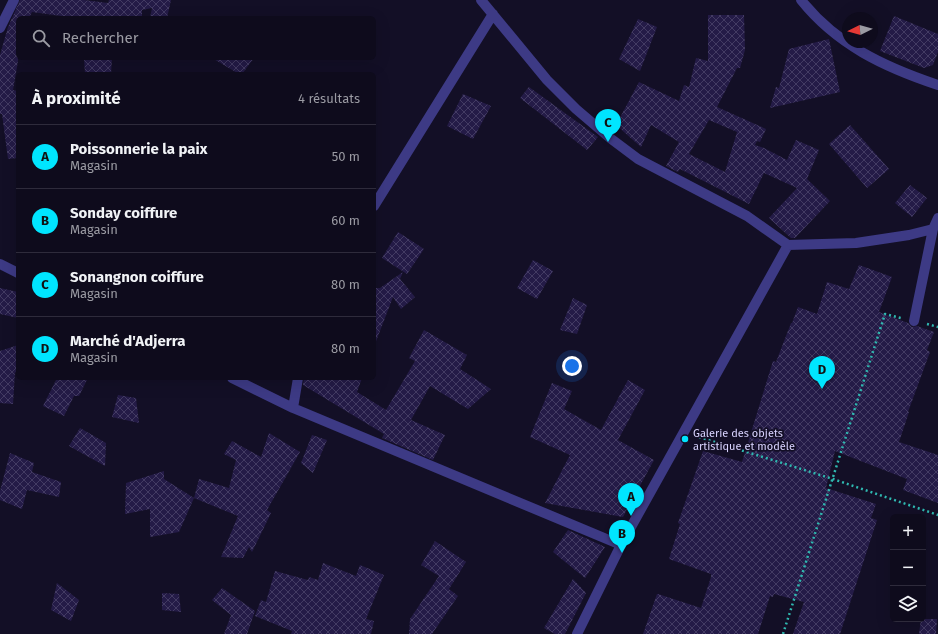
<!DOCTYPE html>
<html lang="fr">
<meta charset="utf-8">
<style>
body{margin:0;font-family:"Fira Sans",sans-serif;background:#171425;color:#f1f3f6}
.controls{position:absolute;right:12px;bottom:12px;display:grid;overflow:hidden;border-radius:6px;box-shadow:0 4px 16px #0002}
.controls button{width:36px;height:36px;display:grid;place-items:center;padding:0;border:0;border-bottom:1px solid #2e2b3b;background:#0e0b1c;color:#f1f3f6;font:20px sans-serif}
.compass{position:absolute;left:842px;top:12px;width:36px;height:36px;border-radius:50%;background:#0e0b1c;box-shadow:0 4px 16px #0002;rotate:265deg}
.you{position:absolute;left:572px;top:366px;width:14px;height:14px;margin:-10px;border:3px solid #fff;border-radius:50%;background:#1a73e8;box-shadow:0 0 0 6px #1a73e833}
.badge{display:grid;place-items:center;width:26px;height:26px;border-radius:50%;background:#00e5ff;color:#111;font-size:13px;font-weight:700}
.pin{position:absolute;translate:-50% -33px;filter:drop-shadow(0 1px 2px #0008)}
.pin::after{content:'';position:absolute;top:21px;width:14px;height:12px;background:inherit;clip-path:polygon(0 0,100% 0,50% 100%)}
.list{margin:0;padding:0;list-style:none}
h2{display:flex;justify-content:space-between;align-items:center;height:52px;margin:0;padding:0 16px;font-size:17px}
h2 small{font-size:13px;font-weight:400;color:#9b9ba3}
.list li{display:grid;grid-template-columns:26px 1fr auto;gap:12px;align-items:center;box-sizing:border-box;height:64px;padding:0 16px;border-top:1px solid #2e2b3b}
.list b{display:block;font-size:15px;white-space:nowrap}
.list p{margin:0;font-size:13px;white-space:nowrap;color:#9b9ba3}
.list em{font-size:13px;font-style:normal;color:#9b9ba3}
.icon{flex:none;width:22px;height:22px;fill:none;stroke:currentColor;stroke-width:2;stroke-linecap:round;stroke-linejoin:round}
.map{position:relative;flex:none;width:938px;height:634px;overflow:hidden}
.search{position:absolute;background:#0e0b1c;box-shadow:0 4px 16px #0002;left:16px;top:16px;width:360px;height:44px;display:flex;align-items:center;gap:10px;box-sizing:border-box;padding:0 14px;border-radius:6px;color:#9b9ba3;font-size:15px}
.panel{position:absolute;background:#0e0b1c;box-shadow:0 4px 16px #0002;left:16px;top:72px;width:360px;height:308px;border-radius:6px}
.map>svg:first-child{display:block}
.building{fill:url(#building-cross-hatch);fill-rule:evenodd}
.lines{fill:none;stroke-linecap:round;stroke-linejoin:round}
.path{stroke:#2fb8b0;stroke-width:2.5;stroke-dasharray:2 3;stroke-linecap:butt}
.minor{stroke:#3d3a85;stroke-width:10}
.poi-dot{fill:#00e5ff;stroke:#130f26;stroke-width:1.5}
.labels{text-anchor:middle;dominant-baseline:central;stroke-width:3.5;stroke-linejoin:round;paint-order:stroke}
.poi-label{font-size:11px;fill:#d9d4ff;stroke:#130f26;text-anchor:start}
</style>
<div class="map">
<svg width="938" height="634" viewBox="0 0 938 634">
<defs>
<pattern id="building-cross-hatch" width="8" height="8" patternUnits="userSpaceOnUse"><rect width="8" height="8" fill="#241b47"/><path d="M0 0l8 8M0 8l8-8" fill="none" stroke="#433b63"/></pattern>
</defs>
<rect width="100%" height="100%" fill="#130f26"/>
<path class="building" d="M20 0H84L108 3 109 0H171L167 18H150L152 8 142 10V18H76L32 12 29 18H18V61L13 90 18 91V158L8 159 2 114H0V55L8 27Z
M708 15H744L745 50 740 68H737L717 107 766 129 760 142 757 141 755 145 764 148 787 160 796 140 819 150 807 179 830 201 795 238H791L769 218 797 188 764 173 749 204 680 169 678 172 666 166 679 142 651 125 641 147 616 125 639 82 679 101 684 85 689 87 696 58 708 61ZM709 120 737 132 725 172 689 154Z
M894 16 938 34V52L933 65 924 68 880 51Z
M638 19 657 27 640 71 619 59Z
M829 39 840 92 770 108 776 87 779 88 789 49Z
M84 58H112L111 74H85Z
M212 58H254L242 74H239Z
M529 87 598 137 587 150 520 98Z
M463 94 491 106 473 139 447 126Z
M850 125 889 169 867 188 829 144Z
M910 185 927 198 912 217 895 203Z
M398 232 424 249 407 274 382 258Z
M533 260 553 271 537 299 517 288Z
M859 265 892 277 879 312 908 323 912 327 917 326 934 332 927 350 930 352 908 412H909L899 442 938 455V503L903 490 907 479 835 451 826 488 876 504 871 518 877 520 840 634H793L804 602 774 594 773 597 770 596 758 634H643L657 594H658L701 608 711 577V574L669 559 680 524 678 523 703 451 742 462 773 361 776 362 791 323H792L798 307 817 314 827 282 849 289Z
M403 272 400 279 415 297 401 309 393 297 375 344H374V297L375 288H380Z
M0 288 18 292V318L0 314Z
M573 298 587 305 577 334 560 330Z
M424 330 467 355 460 369 491 389 468 409 430 386 411 420 445 435 433 460 382 438 384 434 303 385 304 378H362L357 392 386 410 415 361 409 358Z
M18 345V374L15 372 13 404 0 403V351Z
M57 378H88L79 396H74L64 416 43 406Z
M628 380 645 390 618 440 654 460 623 517 545 503 570 455 530 437 552 383 572 391 564 409 601 430Z
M118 395 136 398 139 423 112 417Z
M80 428 106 443 105 466 69 446Z
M269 433 300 452 267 510 271 513 252 552 249 547 243 558 221 557 238 516 194 498 199 479 229 488 236 460 224 454 232 441 261 457Z
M312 435 327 440 313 473 301 463Z
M10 453 34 463 32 472 61 482 59 497 27 490 22 509 0 500V491Z
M164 471V479L194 498 179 532 150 537V509L125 514 126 483Z
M568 530 605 547 585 578 553 552Z
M435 541 466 562 449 589 458 596 432 634H409L410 619 439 576 421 565Z
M323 563 356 576 360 565 384 575 366 619 374 621 371 634H291L292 631 255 616 261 600 266 602 275 571 308 580 309 577 318 580Z
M573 579 586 593 565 634H555L544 628Z
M57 583 79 600 71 621 51 610Z
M222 588 255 611 247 634H224L231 615 212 600Z
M162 593 179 594 181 612 162 610Z
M921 619H937L936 634H919Z"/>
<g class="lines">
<path class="path" d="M927 324 938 327
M699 437 833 479 938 515
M783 634 885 314 901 318"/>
<path class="minor" d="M481 0 547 80 576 109 610 138 638 159 747 216 788 245 856 243 909 235 933 229
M801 0C837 45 884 67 938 85
M0 28 14 0
M374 206 493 14
M0 264 18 273
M914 321 933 229 938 218
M232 378 293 408 621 545
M293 408 298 378
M577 634 621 545 788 245"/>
</g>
<circle class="poi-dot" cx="685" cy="439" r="4"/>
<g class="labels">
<g class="poi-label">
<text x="693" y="433">Galerie des objets<tspan x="693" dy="13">artistique et modèle</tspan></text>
</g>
</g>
</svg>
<div class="controls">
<button>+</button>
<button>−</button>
<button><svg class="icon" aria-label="layers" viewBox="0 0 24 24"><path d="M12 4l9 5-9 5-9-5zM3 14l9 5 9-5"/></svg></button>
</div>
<svg class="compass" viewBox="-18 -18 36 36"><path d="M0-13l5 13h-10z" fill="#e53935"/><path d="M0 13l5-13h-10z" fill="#9b9ba3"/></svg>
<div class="you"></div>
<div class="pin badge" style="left:631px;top:516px">A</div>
<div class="pin badge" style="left:622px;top:553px">B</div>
<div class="pin badge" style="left:608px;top:142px">C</div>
<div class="pin badge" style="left:822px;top:389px">D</div>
<div class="search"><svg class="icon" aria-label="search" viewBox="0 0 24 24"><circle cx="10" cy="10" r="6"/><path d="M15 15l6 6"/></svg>Rechercher</div>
<section class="panel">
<h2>À proximité<small>4 résultats</small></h2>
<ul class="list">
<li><span class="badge">A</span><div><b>Poissonnerie la paix</b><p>Magasin</p></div><em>50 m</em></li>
<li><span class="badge">B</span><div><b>Sonday coiffure</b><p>Magasin</p></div><em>60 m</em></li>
<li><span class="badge">C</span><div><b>Sonangnon coiffure</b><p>Magasin</p></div><em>80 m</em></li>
<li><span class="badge">D</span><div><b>Marché d'Adjerra</b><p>Magasin</p></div><em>80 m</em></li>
</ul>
</section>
</div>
